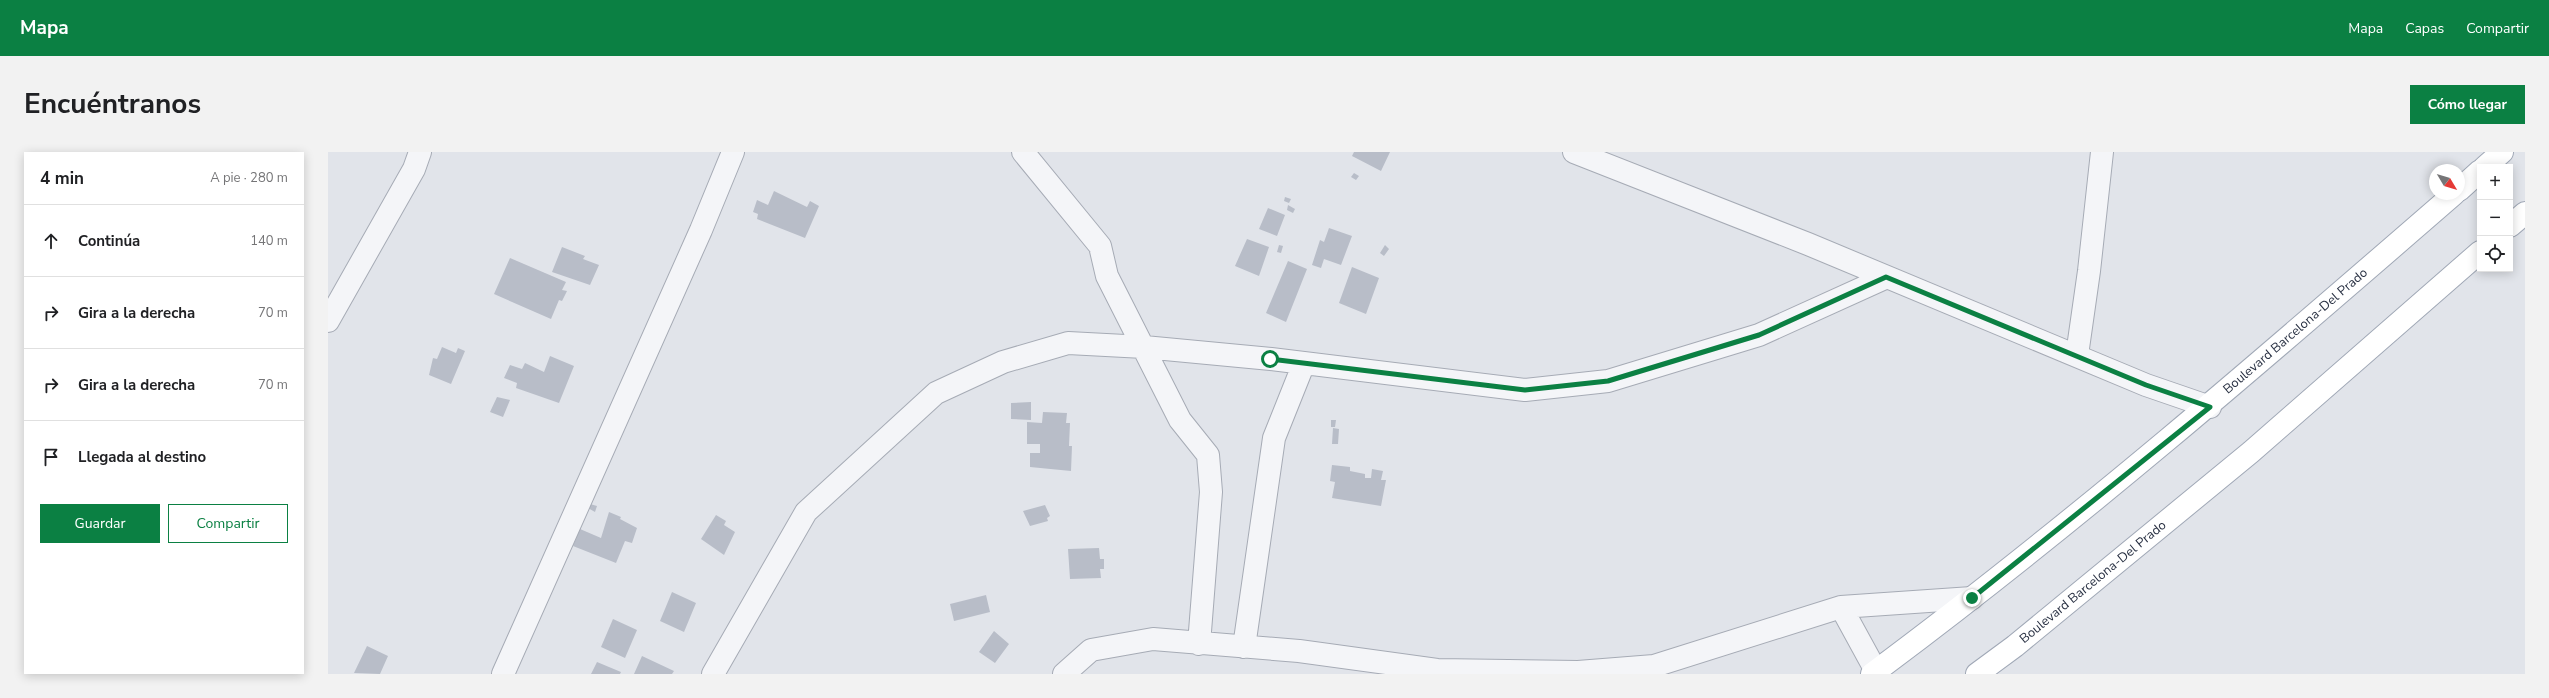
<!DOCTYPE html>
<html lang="es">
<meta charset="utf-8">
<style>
body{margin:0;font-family:"Nunito Sans",sans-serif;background:#f2f2f2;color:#202124}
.controls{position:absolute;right:12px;top:12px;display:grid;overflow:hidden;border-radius:0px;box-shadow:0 2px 10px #0003}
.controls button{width:36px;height:36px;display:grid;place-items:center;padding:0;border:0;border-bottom:1px solid #e0e0e0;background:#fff;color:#202124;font:20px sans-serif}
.compass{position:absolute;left:2101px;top:12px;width:36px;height:36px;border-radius:50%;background:#fff;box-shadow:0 2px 10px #0003;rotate:128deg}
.stop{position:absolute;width:12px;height:12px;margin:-9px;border:3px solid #0b8043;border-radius:50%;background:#fff}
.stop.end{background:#0b8043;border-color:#fff;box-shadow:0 1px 4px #0008}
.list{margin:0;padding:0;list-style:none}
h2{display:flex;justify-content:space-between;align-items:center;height:52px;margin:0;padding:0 16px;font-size:17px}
h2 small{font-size:13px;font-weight:400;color:#757577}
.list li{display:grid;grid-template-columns:26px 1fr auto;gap:12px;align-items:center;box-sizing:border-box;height:72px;padding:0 16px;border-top:1px solid #e0e0e0}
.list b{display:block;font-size:15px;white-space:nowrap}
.list em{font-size:13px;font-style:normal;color:#757577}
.actions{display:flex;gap:8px;padding:12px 16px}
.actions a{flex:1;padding:9px 0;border:1px solid #0b8043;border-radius:0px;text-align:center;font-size:14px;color:#0b8043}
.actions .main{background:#0b8043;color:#fff}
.icon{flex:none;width:22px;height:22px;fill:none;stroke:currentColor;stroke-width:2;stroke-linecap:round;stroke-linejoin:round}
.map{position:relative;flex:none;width:2197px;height:522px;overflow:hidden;border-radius:0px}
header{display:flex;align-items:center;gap:24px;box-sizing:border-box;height:56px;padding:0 20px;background:#0b8043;color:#fff}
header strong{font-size:19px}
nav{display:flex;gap:22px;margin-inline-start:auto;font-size:14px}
.intro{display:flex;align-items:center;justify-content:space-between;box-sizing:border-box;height:96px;padding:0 24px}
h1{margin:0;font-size:28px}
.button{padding:10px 18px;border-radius:0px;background:#0b8043;color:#fff;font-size:14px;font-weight:700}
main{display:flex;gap:24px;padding:0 24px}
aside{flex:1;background:#fff;border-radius:0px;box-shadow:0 2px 10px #0003}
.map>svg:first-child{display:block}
.building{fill:#b8bdc8}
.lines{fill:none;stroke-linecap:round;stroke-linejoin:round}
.street-casing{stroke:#a6abb5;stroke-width:24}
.primary-casing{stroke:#a0a8b6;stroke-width:24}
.street{stroke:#f4f5f8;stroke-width:22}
.primary{stroke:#fff;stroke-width:22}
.route{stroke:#0b8043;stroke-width:5}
.labels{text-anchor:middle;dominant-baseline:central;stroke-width:3.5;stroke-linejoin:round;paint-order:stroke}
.street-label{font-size:13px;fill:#293143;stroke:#f1f3f7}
</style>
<header>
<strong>Mapa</strong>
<nav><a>Mapa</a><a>Capas</a><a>Compartir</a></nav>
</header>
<div class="intro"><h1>Encuéntranos</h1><a class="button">Cómo llegar</a></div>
<main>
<aside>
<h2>4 min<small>A pie · 280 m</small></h2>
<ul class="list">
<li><svg class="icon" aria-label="ahead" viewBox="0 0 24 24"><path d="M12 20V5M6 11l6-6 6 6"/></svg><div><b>Continúa</b></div><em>140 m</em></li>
<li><svg class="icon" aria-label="right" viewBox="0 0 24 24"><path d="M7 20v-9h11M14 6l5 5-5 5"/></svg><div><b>Gira a la derecha</b></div><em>70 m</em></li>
<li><svg class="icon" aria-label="right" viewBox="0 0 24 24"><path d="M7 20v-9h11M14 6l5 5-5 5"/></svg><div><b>Gira a la derecha</b></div><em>70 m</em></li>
<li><svg class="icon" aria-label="arrive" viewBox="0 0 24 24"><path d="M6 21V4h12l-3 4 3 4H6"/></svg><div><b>Llegada al destino</b></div></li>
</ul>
<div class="actions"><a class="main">Guardar</a><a>Compartir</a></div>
</aside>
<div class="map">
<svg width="2197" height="522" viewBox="0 0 2197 522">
<rect width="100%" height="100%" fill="#e1e4ea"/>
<path class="building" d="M1026 0H1062L1053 19 1024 4Z
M1026 21 1031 24 1028 28 1023 25Z
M446 39 479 55 482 49 491 54 477 86 429 67 430 62 425 60 429 48 440 53Z
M957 45 963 47 961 51 956 49Z
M960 53 967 57 965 61 959 58Z
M940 56 957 63 949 84 931 77Z
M1001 76 1024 84 1013 113 996 107 993 116 984 113 992 88 996 90Z
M919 87 941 95 931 124 907 114Z
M951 93 955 94 953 101 949 100Z
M1057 93 1061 97 1056 104 1052 101Z
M234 95 257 104 255 107 271 113 262 133 224 120Z
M182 106 238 130 234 138 239 139 234 149 231 148 223 167 166 142Z
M960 109 979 117 958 170 938 161Z
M1024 115 1051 126 1038 162 1011 151Z
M114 195 128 201 130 196 137 199 123 232 101 223 105 206 109 207Z
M222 204 246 214 231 251 188 236 189 231 176 226 182 213 194 217 197 211 216 220Z
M169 245 182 248 175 265 162 260Z
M703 250V268L683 267V251Z
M715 260 739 261 738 271H742L741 294H744L743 319 702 315V301H712V292H699V270L714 271Z
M1003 268H1008L1007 275H1003Z
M1005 276 1011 277 1010 292H1004Z
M1004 313 1022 315V319L1037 322V326H1043L1044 317 1055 319 1053 328H1058L1053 354 1004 346 1007 330 1002 329Z
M262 352 269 354 267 360 260 356Z
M717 353 722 364 719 366 720 369 702 374 695 359Z
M281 360 293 365 292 367 309 376 304 391 297 389 288 411 245 394 252 377 273 386Z
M388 363 398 369 396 373 407 380 396 403 373 387Z
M771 396 772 407H776V417H772L773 426 742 427 740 397Z
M344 440 368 451 356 480 332 469Z
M658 443 662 460 626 469 622 452Z
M285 467 309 478 297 506 273 495Z
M666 479 681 492 667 511 651 500Z
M39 494 60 504 52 522 26 521Z
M314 504 346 519 344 522H306Z
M269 510 293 520 292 522H263Z"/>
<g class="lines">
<defs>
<path id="street" d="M695 0 772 94 779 124 852 268 880 303 883 340 871 492
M1246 0 1480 92 1818 233 1882 255
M0 169 86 17 92 0
M1749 203 1761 119 1774 0
M1513 455 1548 519
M916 495 946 286 976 211
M175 522 373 78 405 0
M385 522 478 360 608 241 675 210 740 191 816 195 943 207 1197 238 1280 229 1431 183 1559 125
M736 522 763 498 825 487 971 499 1109 518 1250 520 1326 514 1513 455 1644 446"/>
<g id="primary">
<path d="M2157 15 2174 0"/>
<path d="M2131 38 2152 19"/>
<path d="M2182 74 2197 61"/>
<path id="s1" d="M1544 522C1746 372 1936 207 2126 42"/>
<path id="s2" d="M1649 522 1687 494 1923 300 2152 100"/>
</g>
</defs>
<use href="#street" class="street-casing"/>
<use href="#primary" class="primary-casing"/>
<use href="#street" class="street"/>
<use href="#primary" class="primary"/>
</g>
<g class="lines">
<path class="route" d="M942 207 1197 238 1280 229 1431 183 1558 125 1818 233 1882 255 1644 446"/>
</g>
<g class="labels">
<g class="street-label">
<text stroke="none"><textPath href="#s1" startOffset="545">Boulevard Barcelona-Del Prado</textPath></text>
<text stroke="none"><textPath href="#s2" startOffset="148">Boulevard Barcelona-Del Prado</textPath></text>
</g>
</g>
</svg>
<div class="controls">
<button>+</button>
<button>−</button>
<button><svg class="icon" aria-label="locate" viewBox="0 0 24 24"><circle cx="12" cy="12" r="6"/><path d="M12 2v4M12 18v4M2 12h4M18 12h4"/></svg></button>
</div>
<svg class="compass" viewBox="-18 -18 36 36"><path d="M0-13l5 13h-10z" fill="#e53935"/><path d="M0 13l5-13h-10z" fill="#757577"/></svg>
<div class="stop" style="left:942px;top:207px"></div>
<div class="stop end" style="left:1644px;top:446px"></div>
</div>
</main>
